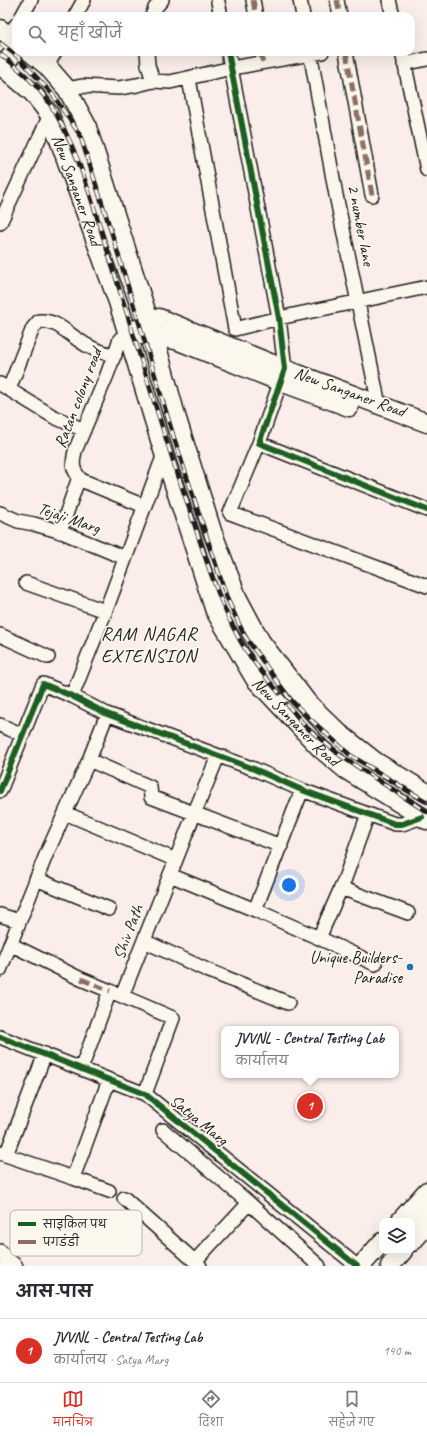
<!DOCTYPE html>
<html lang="hi">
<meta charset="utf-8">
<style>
body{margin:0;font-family:Caveat,"Playpen Sans Deva",sans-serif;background:#f7f7f7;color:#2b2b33}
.controls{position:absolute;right:12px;bottom:12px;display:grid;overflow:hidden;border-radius:8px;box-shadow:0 4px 16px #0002}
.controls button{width:36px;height:36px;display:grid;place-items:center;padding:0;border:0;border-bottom:1px solid #e1e1e2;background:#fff;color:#2b2b33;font:20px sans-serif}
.you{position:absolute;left:289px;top:885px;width:14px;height:14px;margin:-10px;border:3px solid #fff;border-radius:50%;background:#1a73e8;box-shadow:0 0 0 6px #1a73e833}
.badge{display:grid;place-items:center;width:26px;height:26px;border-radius:50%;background:#d93025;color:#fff;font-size:13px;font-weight:700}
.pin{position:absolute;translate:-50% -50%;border:2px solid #fff;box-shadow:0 1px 4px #0006}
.popup{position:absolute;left:221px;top:1026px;width:178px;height:52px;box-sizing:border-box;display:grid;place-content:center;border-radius:8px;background:#fff;filter:drop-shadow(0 1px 3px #0005);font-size:13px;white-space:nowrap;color:#7c7c81}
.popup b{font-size:15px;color:#2b2b33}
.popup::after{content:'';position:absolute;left:50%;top:100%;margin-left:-8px;border:8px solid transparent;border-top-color:#fff}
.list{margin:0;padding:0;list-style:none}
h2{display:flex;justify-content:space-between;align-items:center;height:52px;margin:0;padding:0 16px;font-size:17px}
h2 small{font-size:13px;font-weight:400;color:#7c7c81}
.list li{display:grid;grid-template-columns:26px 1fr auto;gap:12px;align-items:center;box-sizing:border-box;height:64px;padding:0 16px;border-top:1px solid #e1e1e2}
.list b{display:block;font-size:15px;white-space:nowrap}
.list p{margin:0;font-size:13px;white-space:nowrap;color:#7c7c81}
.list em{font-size:13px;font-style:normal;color:#7c7c81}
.icon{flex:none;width:22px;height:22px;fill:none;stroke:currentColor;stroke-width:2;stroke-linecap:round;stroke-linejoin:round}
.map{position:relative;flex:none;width:427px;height:1266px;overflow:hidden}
.search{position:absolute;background:#fff;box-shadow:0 4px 16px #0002;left:12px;right:12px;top:12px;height:44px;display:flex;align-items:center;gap:10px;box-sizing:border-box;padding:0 14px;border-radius:12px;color:#7c7c81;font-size:15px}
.sheet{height:116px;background:#fff}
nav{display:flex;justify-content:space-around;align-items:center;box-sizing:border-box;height:56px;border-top:1px solid #e1e1e2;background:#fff;font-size:11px;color:#7c7c81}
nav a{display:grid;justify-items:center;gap:2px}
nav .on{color:#d93025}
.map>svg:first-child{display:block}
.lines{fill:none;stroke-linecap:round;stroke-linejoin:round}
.minor-casing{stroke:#1c1c1c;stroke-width:16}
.secondary-casing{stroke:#1c1c1c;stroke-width:21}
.minor{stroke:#fbf7ec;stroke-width:13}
.secondary{stroke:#fbf7ec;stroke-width:18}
.rail-casing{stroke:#1c1c1c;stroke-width:4.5}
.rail{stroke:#fbf7ec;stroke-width:3;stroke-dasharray:9;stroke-linecap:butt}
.quiet{stroke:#8d6e63;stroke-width:5;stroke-dasharray:10 5;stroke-linecap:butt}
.cycleway-casing{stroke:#fbf7ec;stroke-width:8}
.cycleway{stroke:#1b5e20;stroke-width:6}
.poi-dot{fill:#1f6fb2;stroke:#fbf7ec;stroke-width:1.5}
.labels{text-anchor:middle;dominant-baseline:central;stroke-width:3.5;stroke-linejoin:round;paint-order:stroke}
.street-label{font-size:17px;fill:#1c1c1c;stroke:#fbf7ec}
.poi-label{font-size:17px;fill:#1c1c1c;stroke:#fbf7ec;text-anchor:end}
.quarter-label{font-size:19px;letter-spacing:1px;fill:#1c1c1c;stroke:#fbf7ec}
.key{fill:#fbf7ec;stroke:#b8b5ae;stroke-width:1}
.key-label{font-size:11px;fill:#1c1c1c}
</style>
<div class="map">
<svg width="427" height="1266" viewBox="0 0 427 1266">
<rect width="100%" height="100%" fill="#fbede9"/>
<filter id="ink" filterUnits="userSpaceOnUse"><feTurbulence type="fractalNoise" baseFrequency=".025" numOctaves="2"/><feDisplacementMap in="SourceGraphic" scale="8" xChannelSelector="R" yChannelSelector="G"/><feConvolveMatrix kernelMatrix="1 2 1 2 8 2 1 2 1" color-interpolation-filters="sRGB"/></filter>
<g filter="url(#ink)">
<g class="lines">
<defs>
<path id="minor" d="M253 0 256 16
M300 0 303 16
M337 0 340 16
M389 0 393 16
M218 2 221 16
M22 16 31 0
M75 16 84 0
M152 16 155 8 162 0
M8 35 16 25
M147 52 148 65 153 81
M228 52 279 318 285 369 259 443 427 510
M310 52 336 195 379 405
M346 52 372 195
M402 52 427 170
M404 64 427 59
M47 66 55 52
M189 79 235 329 279 318 427 287
M67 89 82 86 119 88 137 85 153 81 170 82 232 68 322 52
M0 223 50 115
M127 334 120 339 107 375 75 451C72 465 72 469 81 480L144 506
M0 384 54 417 84 430
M9 389 33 328 39 321C55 320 64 330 77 339 89 348 101 353 115 355
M259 443 230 513 427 586
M0 513 18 521 34 524 62 532 125 558
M60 532 79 477
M26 583 105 611
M0 635 48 657
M72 696 109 602 164 454
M0 725 23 735
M89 760 150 787 151 797 281 846
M302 790 255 910 319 938 344 881 368 814
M0 791 43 684 72 696 107 714 254 769 302 790 395 824H402L422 817
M65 813 176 860
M170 875 255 910
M36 879 109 909
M341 888 408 913
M0 915 19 921
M319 938 375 964
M144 941 207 970 288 1003
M10 944 81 979 110 991
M0 970 46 855 89 760 107 714
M122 996 194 814 218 756
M0 1037 145 1094 357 1266
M81 1069 110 991 173 1018 145 1094
M163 1130 249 1203 319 1266
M0 1153 73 1178 109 1080
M6 1155 45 1054
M73 1178 109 1191
M124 1198 200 1266
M0 1251 9 1260
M195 1261 249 1203
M5 1266 9 1260 16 1266"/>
<g id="secondary">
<path d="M0 29 16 41"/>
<path d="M30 52 47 66 67 89 86 124 154 336 176 416 212 531 237 597 261 642 307 702 339 733 376 762 427 793"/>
<path id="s1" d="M0 65 33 93 50 115 118 302 166 460 215 611 255 679 321 749 345 769 427 820"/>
<path d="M2 67 16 50"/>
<path d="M139 328 159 318 285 369 427 423"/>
<path d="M143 335 176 340 281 382 349 407"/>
<path d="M400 1221 427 1191"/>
<path d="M412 1226 427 1209"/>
<path d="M412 1242 427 1225"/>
<path d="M361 1266 382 1242"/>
<path d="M390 1266 403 1251"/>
</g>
</defs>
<use href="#minor" class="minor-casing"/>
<use href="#secondary" class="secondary-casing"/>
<use href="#minor" class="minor"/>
<use href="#secondary" class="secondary"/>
<defs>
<path id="rail" d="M0 43 17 56 53 95 80 135 113 237 174 438 227 598 244 635 289 698 310 719 350 755 427 802
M0 54C18 67 35 83 48 101 79 148 93 206 110 259 135 338 158 418 185 496 201 543 214 591 237 635 248 656 264 675 279 693
M287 704 305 726 341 756 427 812"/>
</defs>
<use href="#rail" class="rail-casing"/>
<use href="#rail" class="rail"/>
<path class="quiet" d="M253 0 256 16
M337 0 340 16
M261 52 263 63
M346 52 372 195
M81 979 110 991"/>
<defs>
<path id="cycleway" d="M228 52 279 318 285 369 259 443 427 510
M0 791 43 684 72 696 107 714 254 769 302 790 395 824H402L422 817
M0 1037 145 1094 357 1266"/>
</defs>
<use href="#cycleway" class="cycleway-casing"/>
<use href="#cycleway" class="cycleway"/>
</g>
</g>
<circle class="poi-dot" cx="410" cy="967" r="4"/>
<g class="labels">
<g class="street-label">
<text stroke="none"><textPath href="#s1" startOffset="151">New Sanganer Road</textPath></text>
<text transform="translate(361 225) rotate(79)">2 number lane</text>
<text transform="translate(350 392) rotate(20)">New Sanganer Road</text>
<text transform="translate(78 398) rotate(-69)">Ratan colony road</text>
<text transform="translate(69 518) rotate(19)">Tejaji Marg</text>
<text stroke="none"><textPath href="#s1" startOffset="732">New Sanganer Road</textPath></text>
<text transform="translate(128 932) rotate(-69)">Shiv Path</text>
<text transform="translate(199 1120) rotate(39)">Satya Marg</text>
</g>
<g class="poi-label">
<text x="402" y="957">Unique Builders-<tspan x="402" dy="20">Paradise</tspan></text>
</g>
<g class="quarter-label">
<text x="149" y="634">RAM NAGAR<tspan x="149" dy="22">EXTENSION</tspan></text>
</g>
</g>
<rect x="10" y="1210" width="132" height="46" rx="6" class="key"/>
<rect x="18" y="1222" width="18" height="4" fill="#1b5e20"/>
<rect x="18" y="1240" width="18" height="4" fill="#8d6e63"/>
<g class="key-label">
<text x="43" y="1228">साइकिल पथ</text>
<text x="43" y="1246">पगडंडी</text>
</g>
</svg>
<div class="controls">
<button><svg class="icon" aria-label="layers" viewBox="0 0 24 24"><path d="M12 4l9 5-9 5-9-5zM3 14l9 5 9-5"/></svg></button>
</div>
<div class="you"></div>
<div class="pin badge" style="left:310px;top:1106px">1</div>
<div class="popup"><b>JVVNL - Central Testing Lab</b>कार्यालय</div>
<div class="search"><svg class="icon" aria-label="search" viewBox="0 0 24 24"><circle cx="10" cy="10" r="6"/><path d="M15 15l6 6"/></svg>यहाँ खोजें</div>
</div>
<section class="sheet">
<h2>आस-पास<small></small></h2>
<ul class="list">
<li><span class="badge">1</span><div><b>JVVNL - Central Testing Lab</b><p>कार्यालय · Satya Marg</p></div><em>140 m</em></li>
</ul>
</section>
<nav>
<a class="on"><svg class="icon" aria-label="map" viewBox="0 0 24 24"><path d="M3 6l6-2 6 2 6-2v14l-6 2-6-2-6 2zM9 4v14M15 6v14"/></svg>मानचित्र</a>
<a><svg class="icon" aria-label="directions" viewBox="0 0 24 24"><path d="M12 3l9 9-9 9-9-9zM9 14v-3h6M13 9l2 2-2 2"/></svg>दिशा</a>
<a><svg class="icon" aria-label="saved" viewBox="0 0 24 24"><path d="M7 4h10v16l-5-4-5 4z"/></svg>सहेजे गए</a>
</nav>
